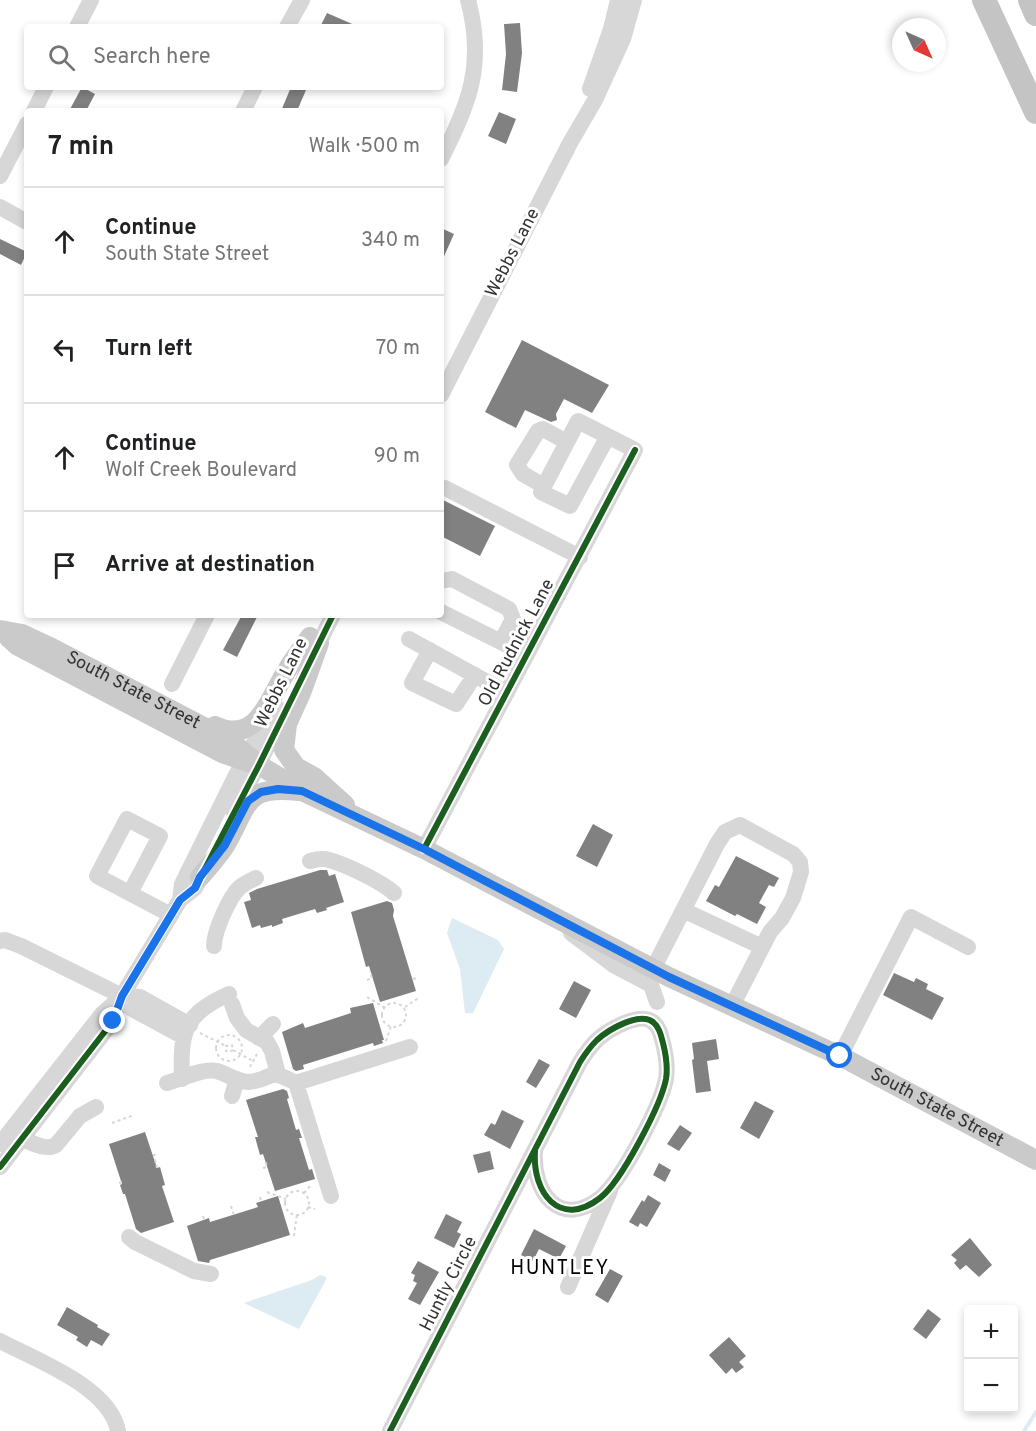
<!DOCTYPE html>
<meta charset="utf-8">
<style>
body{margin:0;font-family:Overpass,sans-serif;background:#f2f2f2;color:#202124}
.controls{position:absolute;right:18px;bottom:18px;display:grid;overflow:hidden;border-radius:6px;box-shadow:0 3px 9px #0003}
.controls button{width:54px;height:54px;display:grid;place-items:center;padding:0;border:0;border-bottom:2px solid #e0e0e0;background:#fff;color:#202124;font:30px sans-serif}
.compass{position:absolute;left:892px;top:18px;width:54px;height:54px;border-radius:50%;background:#fff;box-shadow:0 3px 9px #0003;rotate:135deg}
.stop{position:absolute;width:18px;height:18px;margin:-14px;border:4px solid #1a73e8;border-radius:50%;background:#fff}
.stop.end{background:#1a73e8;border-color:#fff;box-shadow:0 2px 6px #0008}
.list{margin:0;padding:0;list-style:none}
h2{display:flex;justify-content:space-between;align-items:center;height:78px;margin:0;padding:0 24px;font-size:26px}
h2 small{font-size:20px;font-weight:400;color:#757577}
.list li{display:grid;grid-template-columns:39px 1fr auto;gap:18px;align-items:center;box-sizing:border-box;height:108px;padding:0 24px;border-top:2px solid #e0e0e0}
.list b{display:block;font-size:22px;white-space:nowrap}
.list p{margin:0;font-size:20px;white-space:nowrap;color:#757577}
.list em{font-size:20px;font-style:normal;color:#757577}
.icon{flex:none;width:33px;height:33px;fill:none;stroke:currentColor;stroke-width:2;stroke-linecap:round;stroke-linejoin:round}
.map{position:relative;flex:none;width:1036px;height:1431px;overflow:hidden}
.search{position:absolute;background:#fff;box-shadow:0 3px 9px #0003;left:24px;top:24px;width:420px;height:66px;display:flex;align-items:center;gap:15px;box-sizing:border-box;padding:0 21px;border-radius:6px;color:#757577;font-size:22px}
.panel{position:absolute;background:#fff;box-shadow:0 3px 9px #0003;left:24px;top:108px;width:420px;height:510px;border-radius:6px}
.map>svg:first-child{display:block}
.water{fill:#ddebf3}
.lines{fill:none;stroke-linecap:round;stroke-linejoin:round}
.stream{stroke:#ddebf3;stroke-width:4}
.building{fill:#818181}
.path{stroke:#d6d6d6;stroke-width:2;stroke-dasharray:3 3;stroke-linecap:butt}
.minor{stroke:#d7d7d7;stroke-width:16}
.major{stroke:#cacaca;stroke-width:20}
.highway{stroke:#c4c4c4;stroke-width:24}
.cycleway-casing{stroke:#fff;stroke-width:10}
.cycleway{stroke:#1b5e20;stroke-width:6}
.route{stroke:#1a73e8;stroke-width:8}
.labels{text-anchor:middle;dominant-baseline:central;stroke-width:6;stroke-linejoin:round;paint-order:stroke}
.street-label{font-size:18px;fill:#333;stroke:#fff}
.neighbourhood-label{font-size:20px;letter-spacing:1.5px;fill:#000;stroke:#fff}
</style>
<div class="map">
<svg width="1036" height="1431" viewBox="0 0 1036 1431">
<rect width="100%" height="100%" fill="#fff"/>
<path class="water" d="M452 918 498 940 504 949 473 1013H465L460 969 447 933Z
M320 1275 326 1277V1280L299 1329 244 1303 312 1280Z"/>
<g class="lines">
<path class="stream" d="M1024 1431 1036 1412"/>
</g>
<path class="building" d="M327 13 359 27H320Z
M520 23 522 53 517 92 502 90 506 54 504 24Z
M82 87 95 94 86 111H69Z
M291 87H299L306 90 297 111H281Z
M499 112 516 119 506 144 488 136Z
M441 228 454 234 441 263Z
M0 239 27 252 21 265 0 254Z
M522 340 609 385 592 413 564 399 556 414 557 420 551 422 525 410 516 428 485 412Z
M441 499 495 526 480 556 441 536Z
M242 615H258L237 657 223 650Z
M593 824 613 835 597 867 576 856Z
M736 856 779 878 774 887 769 885 759 903 766 907 757 924 737 914 735 916 706 901 715 885 719 887Z
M320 870H327L329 876 335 874 344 902 326 908 327 910 317 913 315 909 282 919 283 923 272 927V925L261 928 260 925 252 928 244 902 251 900 249 893 257 889Z
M387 901 392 903 394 910 393 916 416 991 380 1002 369 966 366 967 351 912Z
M894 973 914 982 916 978 928 984 926 989 944 998 932 1020 883 995Z
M574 981 591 990 576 1018 559 1009Z
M373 1003 384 1040H382L383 1043 374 1046 373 1043 303 1065 304 1069 296 1071 293 1069 282 1032 303 1023 305 1028 351 1013 350 1008Z
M716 1039 719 1059 707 1061 711 1091 696 1093 692 1060 694 1059 692 1043Z
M539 1059 550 1065 536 1088 526 1082Z
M283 1089 287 1091 289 1098 287 1099 296 1130 299 1129 302 1138H299L309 1170 312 1169 315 1179 275 1191 263 1154 260 1155 255 1137H258L246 1100Z
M755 1101 774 1111 759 1139 740 1128Z
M502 1110 524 1121 510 1149 484 1135 491 1123 495 1125Z
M680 1125 692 1133 679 1151 667 1144Z
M145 1132 157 1168 160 1167 165 1185 162 1186 174 1222 141 1233 136 1229 125 1194H123L120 1185 122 1184 109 1144Z
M490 1151 494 1169 478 1173 473 1155Z
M659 1163 671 1170 665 1182 653 1175Z
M648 1195 661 1203 647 1227 640 1223 638 1227 629 1222 642 1200 644 1202Z
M278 1196 290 1235 210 1260 209 1263 198 1261 187 1226 209 1218 210 1222 258 1207 256 1203Z
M446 1214 462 1222 457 1232 461 1234 454 1248 434 1238Z
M534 1229 566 1246 559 1259 539 1249 533 1261 521 1255Z
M970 1238 992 1265 979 1277 966 1265 960 1270 954 1263 957 1260 951 1255Z
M418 1261 439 1272 420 1305 408 1299 417 1283 413 1281 415 1275 411 1273Z
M610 1269 623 1276 608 1303 595 1295Z
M67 1307 98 1325 97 1327 110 1334 102 1346 91 1340 87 1347 76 1340 78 1337 57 1325Z
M928 1309 941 1319 926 1339 913 1329Z
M729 1337 746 1356 739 1362 744 1367 736 1373 732 1368 726 1374 709 1355Z"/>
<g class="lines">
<path class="path" d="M413 979 417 978
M367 980 372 978 370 971
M367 997 385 1008
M382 1015a12 12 0 1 1 24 0a12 12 0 1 1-24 0Z
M405 1007 420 997
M200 1033 226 1046
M216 1048a13 13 0 1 1 26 0a13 13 0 1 1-26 0Z
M386 1041 391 1026
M233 1050 229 1052 226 1051V1046L232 1045 233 1050 253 1061
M250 1067 257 1054
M112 1123 134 1115
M157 1168 154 1155 158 1154
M263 1168 267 1167 265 1160
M119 1183 122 1182
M285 1203a12 12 0 1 1 24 0a12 12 0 1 1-24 0Z
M267 1192 286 1199
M304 1193 312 1184
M260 1197 261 1201
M231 1206 234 1215
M308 1207 315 1209
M203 1216 204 1219
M294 1236 297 1214"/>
<path class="minor" d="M77 27 91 0
M287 27 302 0
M590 89 611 29 618 0
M34 111 46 87
M243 111 255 87
M441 159C470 103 485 63 468 0
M0 176 27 124
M0 207 27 222
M441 395 570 143 595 100 623 39 634 0
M544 486 523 474 517 465 538 431 543 429 567 442
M445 488 580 557
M441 581 452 579 509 609 513 619 501 642
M441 612 527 655
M409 639 507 693
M430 650 412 683 456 704 475 675
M313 655 333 615
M172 684 207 615
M234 813 286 710
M424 849 635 450 578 421 541 492 570 506 608 436
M310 861C317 859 323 858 329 860 345 864 382 882 394 893
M130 893 160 836 127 819 97 876 171 915
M180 900 182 884 235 777 275 705
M683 910 762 947
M571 933 615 966 651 985 657 1002
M0 941 5 940 21 946 122 996 132 1009 182 1036
M214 946C214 931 229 898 239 888 244 883 250 881 256 878
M653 969 717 844 725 832 740 825 793 854 800 862 801 872 793 898 782 918 770 932 732 1006
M122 996 140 997 190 1025
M232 1004 237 1018 246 1030 267 1042 272 1051 278 1074
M259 1038 273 1024
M840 1056 911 917 968 947
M182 1079C180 1032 184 1014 229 994
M167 1083C182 1079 202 1068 217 1071 227 1074 238 1082 248 1082 275 1080 265 1066 296 1083L331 1196
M296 1083 410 1047
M232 1096 237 1079
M14 1134C25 1140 45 1152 56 1145L80 1116 96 1107
M0 1144 102 1014 121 997
M0 1167 113 1021 122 996 180 900 195 888 207 865
M129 1237 135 1242 194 1271 211 1274
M568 1287 610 1191
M0 1341C36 1360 110 1387 118 1431
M390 1431 580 1062C585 1054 591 1046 597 1040 608 1030 641 1010 654 1023 660 1028 661 1036 663 1043 666 1055 668 1067 666 1079 661 1105 621 1182 600 1198 560 1229 532 1193 535 1151"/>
<g class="major">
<path id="s1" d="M0 630 22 634 52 648 229 740 259 765 302 791 424 849 669 977 840 1056 1036 1160"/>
<path d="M9 638 18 646 222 753 251 763"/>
<path d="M319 643 301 693 287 724 284 750 296 767 314 777 345 805"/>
<path d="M215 726C257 746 269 699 286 672 293 660 302 648 310 637"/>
<path d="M200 877C209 866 219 856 226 844 249 804 244 785 299 791"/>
</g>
<path class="highway" d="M984 0 1036 112
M1030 0 1036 14"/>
<defs>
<path id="cycleway" d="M424 849 635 450
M0 1167 113 1021 122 996 180 900 195 888 259 765 333 615
M390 1431 580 1062C585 1054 591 1046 597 1040 608 1030 641 1010 654 1023 660 1028 661 1036 663 1043 666 1055 668 1067 666 1079 661 1105 621 1182 600 1198 560 1229 532 1193 535 1151"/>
</defs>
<use href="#cycleway" class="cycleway-casing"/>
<use href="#cycleway" class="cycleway"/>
</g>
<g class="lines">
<path class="route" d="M113 1021 122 996 171 915 180 900 195 888 200 877 225 845 248 801 261 792 278 789 302 791 424 849 669 977 840 1056"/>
</g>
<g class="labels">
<g class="street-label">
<text transform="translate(513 253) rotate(-63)">Webbs Lane</text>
<text transform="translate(517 643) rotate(-62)">Old Rudnick Lane</text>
<text transform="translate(282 683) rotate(-64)">Webbs Lane</text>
<text stroke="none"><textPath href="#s1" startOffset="147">South State Street</textPath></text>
<text stroke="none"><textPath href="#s1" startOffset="1054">South State Street</textPath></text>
<text transform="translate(449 1284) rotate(-63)">Huntly Circle</text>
</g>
<g class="neighbourhood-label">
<text x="560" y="1269">HUNTLEY</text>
</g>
</g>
</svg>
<div class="controls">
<button>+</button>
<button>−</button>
</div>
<svg class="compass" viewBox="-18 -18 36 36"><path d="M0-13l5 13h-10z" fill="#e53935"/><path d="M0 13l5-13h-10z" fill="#757577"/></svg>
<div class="stop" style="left:840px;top:1056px"></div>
<div class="stop end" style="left:113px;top:1021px"></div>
<div class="search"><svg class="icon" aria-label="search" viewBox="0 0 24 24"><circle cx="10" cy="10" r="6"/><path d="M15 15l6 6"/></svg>Search here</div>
<section class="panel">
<h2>7 min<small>Walk · 500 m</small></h2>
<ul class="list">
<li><svg class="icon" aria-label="ahead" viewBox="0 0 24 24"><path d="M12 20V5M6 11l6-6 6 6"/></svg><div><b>Continue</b><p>South State Street</p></div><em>340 m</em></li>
<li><svg class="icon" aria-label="left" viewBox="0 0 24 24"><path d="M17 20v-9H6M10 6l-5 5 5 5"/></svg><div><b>Turn left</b></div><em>70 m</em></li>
<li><svg class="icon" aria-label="ahead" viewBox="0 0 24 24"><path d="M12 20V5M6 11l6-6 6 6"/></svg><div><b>Continue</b><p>Wolf Creek Boulevard</p></div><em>90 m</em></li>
<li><svg class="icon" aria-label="arrive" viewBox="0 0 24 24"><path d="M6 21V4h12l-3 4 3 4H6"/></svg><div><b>Arrive at destination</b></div></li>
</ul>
</section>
</div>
